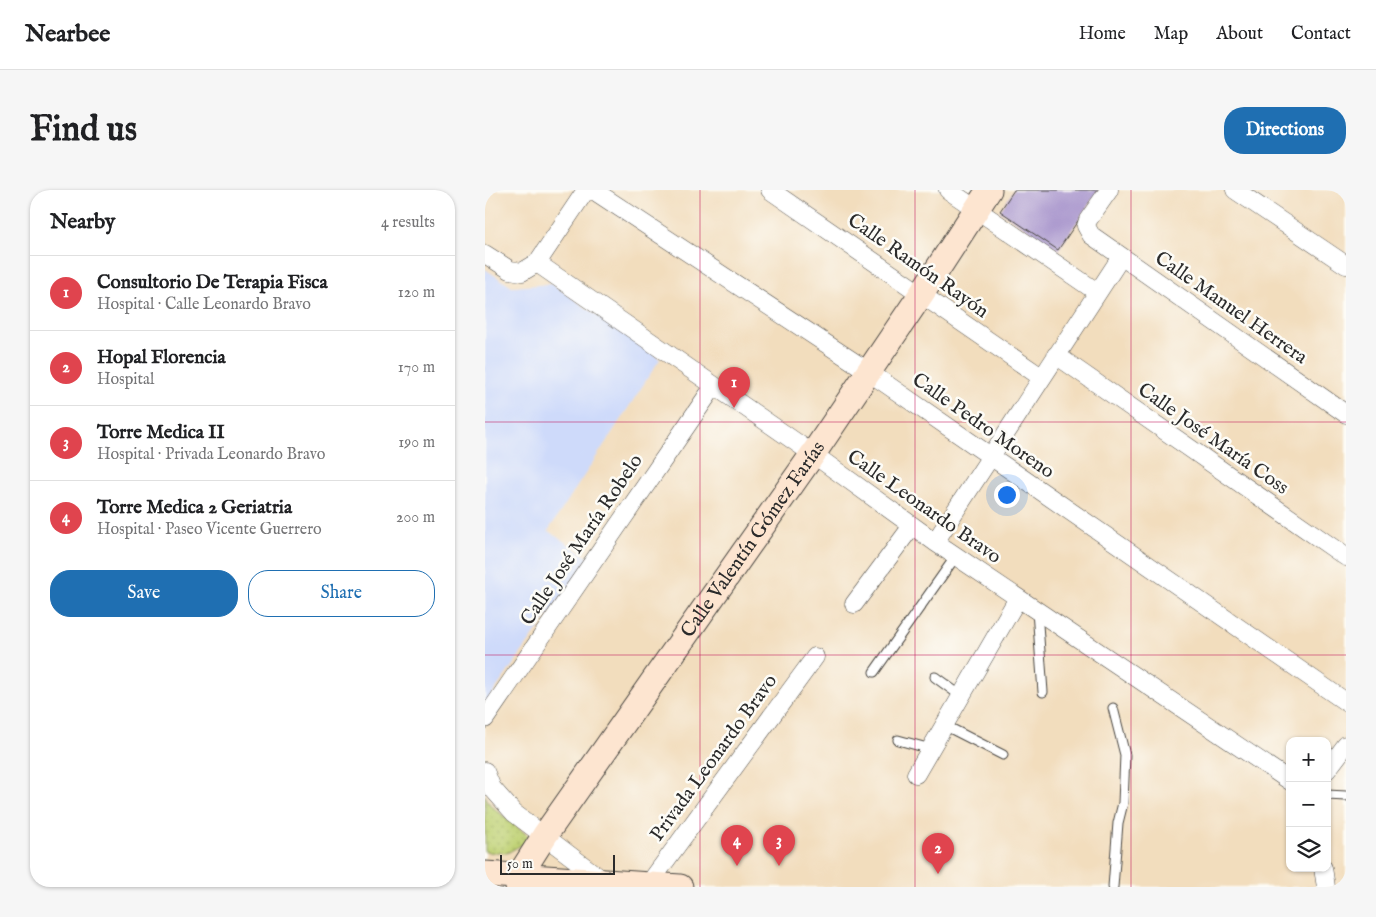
<!DOCTYPE html>
<meta charset="utf-8">
<style>
body{margin:0;font-family:"IM FELL English",serif;background:#f6f6f6;color:#202124}
.controls{position:absolute;right:15px;bottom:15px;display:grid;overflow:hidden;border-radius:10px;box-shadow:0 1px 4px #0004}
.controls button{width:45px;height:45px;display:grid;place-items:center;padding:0;border:0;border-bottom:1px solid #e0e0e0;background:#fff;color:#202124;font:25px sans-serif}
.scale{position:absolute;left:15px;bottom:12px;width:115px;box-sizing:border-box;padding-left:5px;border:2px solid #2b2b2b;border-top:0;font-size:14px;line-height:18px;white-space:nowrap;color:#2b2b2b;-webkit-text-stroke:4px #fdfcf7;paint-order:stroke}
.you{position:absolute;left:521px;top:304px;width:18px;height:18px;margin:-12px;border:4px solid #fff;border-radius:50%;background:#1a73e8;box-shadow:0 0 0 8px #1a73e833}
.badge{display:grid;place-items:center;width:32px;height:32px;border-radius:50%;background:#1f6fb2;color:#fff;font-size:16px;font-weight:700}
.pin{position:absolute;translate:-50% -41px;filter:drop-shadow(0 1px 2px #0008)}
.pin::after{content:'';position:absolute;top:26px;width:18px;height:15px;background:inherit;clip-path:polygon(0 0,100% 0,50% 100%)}
.list{margin:0;padding:0;list-style:none}
h2{display:flex;justify-content:space-between;align-items:center;height:65px;margin:0;padding:0 20px;font-size:21px}
h2 small{font-size:16px;font-weight:400;color:#757577}
.list li{display:grid;grid-template-columns:32px 1fr auto;gap:15px;align-items:center;box-sizing:border-box;height:75px;padding:0 20px;border-top:1px solid #e0e0e0}
.list b{display:block;font-size:19px;white-space:nowrap}
.list p{margin:0;font-size:16px;white-space:nowrap;color:#757577}
.list em{font-size:16px;font-style:normal;color:#757577}
.actions{display:flex;gap:10px;padding:15px 20px}
.actions a{flex:1;padding:11px 0;border:1px solid #1f6fb2;border-radius:20px;text-align:center;font-size:18px;color:#1f6fb2}
.actions .main{background:#1f6fb2;color:#fff}
.icon{flex:none;width:28px;height:28px;fill:none;stroke:currentColor;stroke-width:2;stroke-linecap:round;stroke-linejoin:round}
.map{position:relative;flex:none;width:861px;height:697px;overflow:hidden;border-radius:20px}
header{display:flex;align-items:center;gap:30px;box-sizing:border-box;height:70px;padding:0 25px;background:#fff;border-bottom:1px solid #e0e0e0}
header strong{font-size:24px}
nav{display:flex;gap:28px;margin-inline-start:auto;font-size:18px}
.intro{display:flex;align-items:center;justify-content:space-between;box-sizing:border-box;height:120px;padding:0 30px}
h1{margin:0;font-size:35px}
.button{padding:12px 22px;border-radius:20px;background:#1f6fb2;color:#fff;font-size:18px;font-weight:700}
main{display:flex;gap:30px;padding:0 30px}
aside{flex:1;background:#fff;border-radius:20px;box-shadow:0 1px 4px #0004}
.map>svg:first-child{display:block}
.built{fill:#cedafa}
.grass{fill:url(#grass-dots);stroke:#767e50}
.building{fill:#ad9bcf}
.lines{fill:none;stroke-linecap:round;stroke-linejoin:round}
.lane-casing{stroke:#494641;stroke-width:11}
.street-casing{stroke:#494641;stroke-width:19}
.secondary-casing{stroke:#494641;stroke-width:27}
.lane{stroke:#fff;stroke-width:9}
.street{stroke:#fff;stroke-width:18}
.secondary{stroke:#fde5d0;stroke-width:25}
.grid{fill:none;stroke:#c2185b;stroke-width:1;stroke-opacity:0.55}
.labels{text-anchor:middle;dominant-baseline:central;stroke-width:5;stroke-linejoin:round;paint-order:stroke}
.street-label{font-size:20px;fill:#2b2b2b;stroke:#fdfcf7}
</style>
<header>
<strong>Nearbee</strong>
<nav><a>Home</a><a>Map</a><a>About</a><a>Contact</a></nav>
</header>
<div class="intro"><h1>Find us</h1><a class="button">Directions</a></div>
<main>
<aside>
<h2>Nearby<small>4 results</small></h2>
<ul class="list">
<li><span class="badge" style="background:#e0444e">1</span><div><b>Consultorio De Terapia Fisca</b><p>Hospital · Calle Leonardo Bravo</p></div><em>120 m</em></li>
<li><span class="badge" style="background:#e0444e">2</span><div><b>Hopal Florencia</b><p>Hospital</p></div><em>170 m</em></li>
<li><span class="badge" style="background:#e0444e">3</span><div><b>Torre Medica II</b><p>Hospital · Privada Leonardo Bravo</p></div><em>190 m</em></li>
<li><span class="badge" style="background:#e0444e">4</span><div><b>Torre Medica 2 Geriatria</b><p>Hospital · Paseo Vicente Guerrero</p></div><em>200 m</em></li>
</ul>
<div class="actions"><a class="main">Save</a><a>Share</a></div>
</aside>
<div class="map">
<svg width="861" height="697" viewBox="0 0 861 697">
<defs>
<pattern id="grass-dots" width="8" height="8" patternUnits="userSpaceOnUse" patternTransform="scale(1.25)"><rect width="8" height="8" fill="#c0d275"/><path d="M2 2h.1M6 6h.1" fill="none" stroke="#a5b465" stroke-width="1.8" stroke-linecap="round"/></pattern>
</defs>
<rect width="100%" height="100%" fill="#fdfcf7"/>
<filter id="ink" filterUnits="userSpaceOnUse"><feTurbulence type="fractalNoise" baseFrequency=".02" numOctaves="2"/><feDisplacementMap in="SourceGraphic" scale="10" xChannelSelector="R" yChannelSelector="G"/><feConvolveMatrix kernelMatrix="1 2 1 2 8 2 1 2 1" color-interpolation-filters="sRGB"/></filter>
<filter id="wash" filterUnits="userSpaceOnUse"><feTurbulence type="fractalNoise" baseFrequency=".0096" numOctaves="4" result="noise"/><feDisplacementMap in="SourceGraphic" scale="20" xChannelSelector="R" yChannelSelector="G"/><feGaussianBlur stdDeviation="1.12" result="paint"/><feColorMatrix in="noise" values="0 0 0 0 0 0 0 0 0 0 0 0 0 0 0 0 0 1.4 0 .05"/><feComposite in="paint" operator="in"/></filter>
<g filter="url(#wash)">
<rect width="100%" height="100%" fill="#f2ddbd"/>
<path class="built" d="M0 79 27 97 67 94 175 169 63 341 104 368 0 514Z"/>
<path class="grass" d="M0 605 5 615 47 649 22 663 0 662Z"/>
<g id="blocks">
<path class="building" d="M529 0H614L573 60 515 21Z"/>
</g>
</g>
<g filter="url(#ink)">
<use href="#blocks" fill-opacity="0" stroke="#494641" stroke-width="1"/>
<g class="lines">
<defs>
<path id="lane" d="M552 421 558 502
M389 482 471 366
M450 487 476 506
M628 518 640 565 638 613 633 633 628 697
M459 535 518 565
M413 550 446 559
M842 605 861 606"/>
<path id="street" d="M108 0 378 178 861 512
M285 0 556 187
M463 0 612 102
M624 0 603 30 601 36 606 45 861 224
M750 0 861 75
M0 64 25 80 37 82 52 73 101 0
M52 73 328 264 450 352 805 591
M571 165 861 367
M450 352 636 67
M369 414 427 336
M0 529 229 196
M842 580 861 555
M0 581 7 598 29 623 120 692
M431 584 533 408
M838 678 841 697
M163 695 330 467"/>
<g id="secondary">
<path d="M0 684 195 697"/>
<path id="s1" d="M33 697 34 686 60 645 328 264 437 103 504 0"/>
</g>
</defs>
<use href="#lane" class="lane-casing"/>
<use href="#street" class="street-casing"/>
<use href="#secondary" class="secondary-casing"/>
<use href="#lane" class="lane"/>
<use href="#street" class="street"/>
<use href="#secondary" class="secondary"/>
</g>
</g>
<path class="grid" d="M215 0V697M430 0V697M646 0V697M0 232H861M0 465H861"/>
<g class="labels">
<g class="street-label">
<text transform="translate(433 76) rotate(35)">Calle Ramón Rayón</text>
<text transform="translate(746 118) rotate(35)">Calle Manuel Herrera</text>
<text transform="translate(498 236) rotate(35)">Calle Pedro Moreno</text>
<text transform="translate(728 249) rotate(35)">Calle José María Coss</text>
<text transform="translate(439 317) rotate(35)">Calle Leonardo Bravo</text>
<text stroke="none"><textPath href="#s1" startOffset="421">Calle Valentín Gómez Farías</textPath></text>
<text transform="translate(97 350) rotate(-56)">Calle José María Robelo</text>
<text transform="translate(229 568) rotate(-54)">Privada Leonardo Bravo</text>
</g>
</g>
</svg>
<div class="controls">
<button>+</button>
<button>−</button>
<button><svg class="icon" aria-label="layers" viewBox="0 0 24 24"><path d="M12 4l9 5-9 5-9-5zM3 14l9 5 9-5"/></svg></button>
</div>
<div class="scale">50 m</div>
<div class="you"></div>
<div class="pin badge" style="left:249px;top:218px;background:#e0444e">1</div>
<div class="pin badge" style="left:453px;top:684px;background:#e0444e">2</div>
<div class="pin badge" style="left:294px;top:676px;background:#e0444e">3</div>
<div class="pin badge" style="left:252px;top:676px;background:#e0444e">4</div>
</div>
</main>
